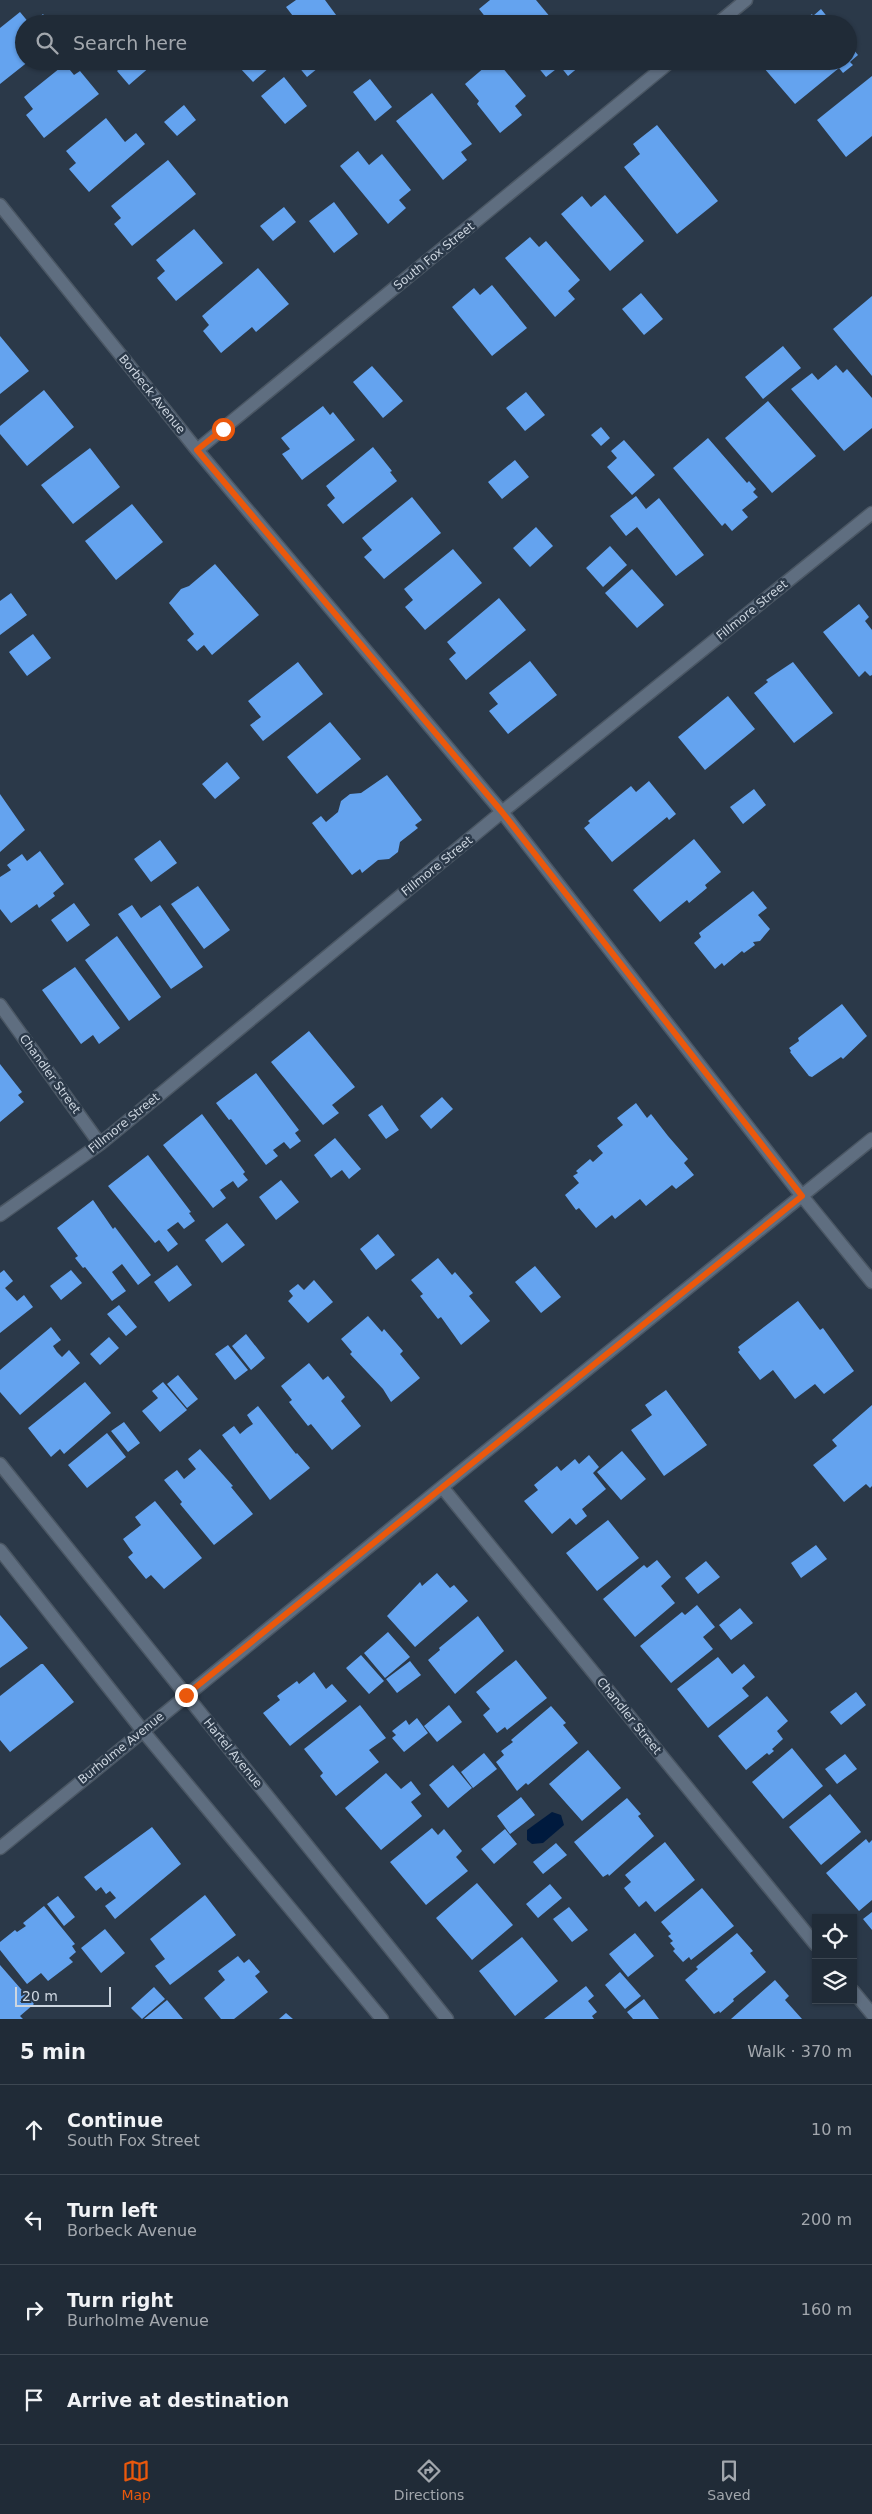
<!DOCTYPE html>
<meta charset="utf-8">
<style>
body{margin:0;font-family:"DejaVu Sans",sans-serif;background:#2d3742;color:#f1f3f6}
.controls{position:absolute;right:15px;bottom:15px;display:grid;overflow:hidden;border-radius:0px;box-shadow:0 1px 4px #0004}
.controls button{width:45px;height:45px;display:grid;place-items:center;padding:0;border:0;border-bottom:1px solid #3d4752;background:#202b37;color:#f1f3f6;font:25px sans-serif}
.scale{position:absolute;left:15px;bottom:12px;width:96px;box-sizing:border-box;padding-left:5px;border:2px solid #cdd6e0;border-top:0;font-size:14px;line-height:18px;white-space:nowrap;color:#cdd6e0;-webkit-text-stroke:4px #2b3949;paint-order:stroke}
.stop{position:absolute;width:15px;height:15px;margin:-11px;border:4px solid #ea580c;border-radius:50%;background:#fff}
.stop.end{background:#ea580c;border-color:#fff;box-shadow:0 1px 5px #0008}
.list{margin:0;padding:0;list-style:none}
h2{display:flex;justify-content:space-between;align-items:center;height:65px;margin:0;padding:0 20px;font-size:21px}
h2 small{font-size:16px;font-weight:400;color:#a2a7ad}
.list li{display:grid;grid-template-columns:32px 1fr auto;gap:15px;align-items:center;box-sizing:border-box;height:90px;padding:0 20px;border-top:1px solid #3d4752}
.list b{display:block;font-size:19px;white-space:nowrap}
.list p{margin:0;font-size:16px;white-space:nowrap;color:#a2a7ad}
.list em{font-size:16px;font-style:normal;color:#a2a7ad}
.icon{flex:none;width:28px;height:28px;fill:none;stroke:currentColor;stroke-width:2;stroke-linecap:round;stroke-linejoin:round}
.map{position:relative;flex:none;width:872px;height:2019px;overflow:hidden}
.search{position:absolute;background:#202b37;box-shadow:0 1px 4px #0004;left:15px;right:15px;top:15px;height:55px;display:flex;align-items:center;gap:12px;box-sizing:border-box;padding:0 18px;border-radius:28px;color:#a2a7ad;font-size:19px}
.sheet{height:425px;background:#202b37}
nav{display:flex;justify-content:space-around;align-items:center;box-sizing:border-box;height:70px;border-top:1px solid #3d4752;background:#202b37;font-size:14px;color:#a2a7ad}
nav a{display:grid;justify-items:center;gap:2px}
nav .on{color:#ea580c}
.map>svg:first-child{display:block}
.water{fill:#001a3e}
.building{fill:#64a3ef}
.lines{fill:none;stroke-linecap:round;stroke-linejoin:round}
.minor-casing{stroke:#4b5764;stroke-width:15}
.minor{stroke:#5f6e80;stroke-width:12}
.route{stroke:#ea580c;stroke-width:6}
.labels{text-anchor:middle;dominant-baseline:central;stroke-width:5;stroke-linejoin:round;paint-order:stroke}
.street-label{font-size:12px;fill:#cdd6e0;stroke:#2b3949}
</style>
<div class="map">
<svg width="872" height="2019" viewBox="0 0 872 2019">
<rect width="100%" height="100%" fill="#2b3949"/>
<path class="water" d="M552 1812 561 1815 564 1825 543 1843 532 1844 527 1840V1830Z"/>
<path class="building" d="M296 0H325L339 19 332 24H299L286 7Z
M490 0H536L556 24H491L479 9Z
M821 9 833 24H799L812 14 813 16Z
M20 12 30 24H24V61H29L0 84V28Z
M43 14 50 24H31Z
M848 43 858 55 850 62 853 65 843 73 839 68 795 104 758 61H848Z
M127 61H146L151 66 129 85 117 71Z
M248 61H265L270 67 253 82 240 68Z
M304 61H313L318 68 307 77 298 66Z
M492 61H497L526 96 515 106 522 115 500 133 477 104 479 101 465 84Z
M533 61H586L568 76 560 66 546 77Z
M65 64 74 75 80 71 99 94 44 138 26 115 33 109 24 97Z
M872 76V136L846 157 817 120Z
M284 77 307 106 285 124 261 96Z
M370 79 392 107 375 121 353 92Z
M432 93 472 144 461 152 467 160 443 180 396 121Z
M184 105 196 120 177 136 164 122Z
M106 118 125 142 136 133 145 144 89 192 69 169 76 163 66 151Z
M657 125 718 201 677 234 624 167 640 154 633 144Z
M358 151 369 165 382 154 411 190 399 200 406 208 388 224 340 166Z
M168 160 196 194 132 246 114 224 121 218 111 206Z
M605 195 644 241 610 271 561 214 582 196 591 207Z
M334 202 358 234 334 253 309 221Z
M284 207 296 222 273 241 260 226Z
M194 229 223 263 176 301 157 278 165 271 156 260Z
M530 237 539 247 546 241 580 280 568 291 575 299 555 317 505 258Z
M258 268 289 304 256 332 252 327 221 353 203 331 209 325 202 316Z
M492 285 527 328 492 356 452 307 474 288 480 295Z
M641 293 663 319 644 335 622 309Z
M872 296V376L833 329Z
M0 336 29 371 0 394Z
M783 346 801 368 763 399 745 377Z
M836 365 843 373 847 369 872 398V428L844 451 791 389 812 373 818 380Z
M372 366 403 401 383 418 353 382Z
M44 390 74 427 27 466 0 434V426Z
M526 392 545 415 525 431 506 408Z
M768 401 816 456 772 493 725 438Z
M323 406 330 415 333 412 355 440 302 480 282 454 290 449 281 438Z
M601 427 610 438 601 446 591 435Z
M708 438 747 483 749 481 756 489 753 492 758 497 742 510 748 517 732 531 725 523 722 526 673 468Z
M624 440 655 475 632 495 607 467 617 458 611 451Z
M373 447 392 471 390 472 397 481 343 524 327 505 335 498 326 486Z
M90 448 120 487 73 524 41 485Z
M515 460 529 477 502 499 488 482Z
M636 496 646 509 659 498 704 555 676 576 637 527 626 536 610 516Z
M412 497 441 533 384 579 364 557 372 550 362 538Z
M132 504 163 542 116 580 85 541Z
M536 527 553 546 530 567 513 548Z
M610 546 627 565 603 587 586 568Z
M453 549 482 583 425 630 405 607 413 600 404 589Z
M215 564 259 615 212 655 204 645 197 651 187 640 194 634 169 603 181 589 189 586Z
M632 569 664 605 637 628 605 593Z
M11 593 27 615 0 635V601Z
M499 598 526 630 466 680 449 659 456 653 447 642Z
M859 604 869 617 865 621 872 630V675L870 676 865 671 859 677 823 632Z
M33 634 51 658 27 676 9 652Z
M530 661 557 695 508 734 489 711 498 704 489 693Z
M298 662 323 694 263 741 250 725 261 717 248 701Z
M793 662 833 713 794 743 754 693 768 682 766 680Z
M728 696 755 729 705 770 678 737Z
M330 722 361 759 317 794 287 757Z
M227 762 240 778 215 799 202 784Z
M387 775 422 820 415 825 418 828 400 842 398 852 389 859 378 860 362 873 360 869 352 875 312 823 321 816 326 822 338 812 341 801 350 794 361 793Z
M649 781 676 814 669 820 667 817 612 862 584 828 590 823 588 821 631 786 636 792Z
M754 789 766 805 743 824 730 807Z
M0 794 25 830 0 852Z
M694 839 721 872 705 885 707 888 689 903 687 900 660 922 633 890Z
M160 840 177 863 151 882 134 859Z
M40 851 64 884 53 893 55 896 39 908 37 904 11 923 0 909V877L11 870 7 865 22 854 27 861Z
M198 886 230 930 204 949 171 904Z
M753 891 767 908 758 915 770 929 760 941 753 942 755 945 744 953 742 951 724 966 722 963 715 969 694 943 701 937 699 933Z
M74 903 90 925 67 942 51 920Z
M132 905 141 918 160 905 203 967 171 989 118 914Z
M117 936 161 997 129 1021 85 960Z
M75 967 120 1028 99 1044 93 1035 81 1044 42 990Z
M842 1004 867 1036 843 1059 841 1057 812 1077 809 1076 790 1052 791 1051 789 1048 799 1041 798 1038Z
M309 1031 355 1087 332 1105 339 1113 323 1125 271 1062Z
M0 1064 22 1092 18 1095 24 1102 0 1122Z
M256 1073 299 1130 295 1133 301 1141 290 1149 284 1142 273 1150 278 1156 266 1165 231 1119 229 1120 216 1103Z
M442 1097 453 1109 431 1129 420 1116Z
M636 1103 647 1118 651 1114 668 1136 688 1159 684 1163 694 1175 676 1189 672 1185 646 1206 640 1199 615 1219 612 1215 596 1228 579 1208 576 1210 565 1195 579 1183 573 1176 578 1173 576 1171 590 1159 593 1162 603 1153 597 1146 623 1125 617 1118Z
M382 1105 399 1130 386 1139 368 1115Z
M202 1114 245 1172 243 1174 248 1180 238 1188 233 1181 220 1190 226 1198 213 1208 163 1145Z
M335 1138 361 1169 349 1179 342 1170 331 1178 314 1155Z
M148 1155 191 1212 189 1213 195 1221 184 1229 178 1222 167 1230 178 1244 168 1252 159 1240 155 1243 108 1186Z
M281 1180 299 1202 276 1220 259 1197Z
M93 1200 113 1229 115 1227 151 1275 138 1285 122 1264 112 1272 126 1291 112 1301 85 1267 83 1268 75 1258 78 1256 57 1228Z
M227 1223 245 1245 222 1263 205 1240Z
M378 1234 395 1255 376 1270 360 1249Z
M438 1258 452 1275 455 1272 473 1293 469 1296 490 1321 461 1345 441 1317 438 1319 420 1296 423 1294 411 1280Z
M177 1265 192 1285 169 1302 154 1282Z
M535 1266 561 1297 541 1313 515 1282Z
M4 1270 13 1281 5 1288 17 1301 24 1295 33 1307 0 1333V1273Z
M71 1270 82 1283 61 1300 50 1286Z
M314 1280 333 1302 308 1323 288 1301 293 1296 289 1291 298 1284 304 1290Z
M798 1301 820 1330 823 1328 854 1371 824 1394 815 1384 795 1399 773 1370 760 1380 738 1352 740 1350 738 1347Z
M119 1305 137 1327 126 1336 107 1314Z
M368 1316 382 1332 384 1329 403 1351 400 1354 420 1378 391 1402 383 1389 350 1354 352 1352 341 1339Z
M51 1327 61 1340 53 1346 57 1352 62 1357 69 1350 80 1363 20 1415 0 1392V1370Z
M246 1334 265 1358 251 1370 232 1346Z
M109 1337 119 1348 100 1365 90 1354Z
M228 1345 248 1370 235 1380 215 1354Z
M309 1363 323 1380 328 1376 345 1397 341 1401 361 1426 332 1450 311 1424 308 1426 289 1402 292 1400 281 1386Z
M178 1375 198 1399 187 1408 167 1384Z
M85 1382 111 1413 64 1454 60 1449 51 1457 28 1428Z
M163 1382 187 1410 160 1432 142 1411 158 1398 152 1391Z
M666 1390 707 1445 664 1476 631 1430 652 1415 645 1405Z
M872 1405V1486L870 1488 866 1484 844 1502 813 1465 837 1446 832 1440Z
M258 1406 296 1454 297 1453 310 1468 270 1500 222 1435 234 1426 240 1434 247 1428 253 1424 247 1415Z
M124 1422 140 1443 128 1452 111 1431Z
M107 1433 126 1457 87 1488 68 1465Z
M200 1449 233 1486 231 1487 253 1514 214 1545 180 1504 182 1502 164 1480 177 1470 184 1479 196 1469 188 1459Z
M622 1451 646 1479 621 1500 597 1472Z
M589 1455 599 1467 593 1473 606 1489 582 1509 587 1516 576 1525 570 1518 552 1534 524 1501 538 1490 534 1485 557 1466 561 1471 575 1459 579 1464Z
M155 1501 202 1558 164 1589 151 1575 146 1579 128 1557 133 1553 123 1539 141 1525 135 1517Z
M608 1520 639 1558 597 1591 566 1553Z
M816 1545 827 1559 801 1578 791 1563Z
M657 1560 671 1577 661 1586 675 1603 635 1637 603 1599 644 1565 647 1568Z
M706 1561 720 1577 698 1594 685 1578Z
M437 1573 450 1588 454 1585 468 1601 415 1647 387 1616 420 1582 422 1586Z
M697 1605 715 1627 703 1637 713 1649 671 1683 640 1646 682 1612 685 1615Z
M740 1608 753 1623 731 1640 719 1625Z
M0 1615 28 1648 0 1668Z
M478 1616 504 1651 455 1694 428 1660 440 1650 439 1648Z
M388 1632 410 1657 385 1678 364 1653Z
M361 1655 384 1681 369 1694 346 1668Z
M718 1657 732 1674 744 1664 755 1677 742 1688 749 1696 708 1728 677 1689Z
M516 1660 547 1698 507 1730 505 1727 497 1733 483 1715 490 1709 476 1692Z
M410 1661 421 1675 397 1693 386 1679Z
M41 1664H43L74 1702 10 1752 0 1740V1696Z
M314 1672 326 1689 332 1684 347 1701 290 1746 263 1713 280 1700 277 1696 297 1681 299 1684Z
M856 1692 866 1705 841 1725 830 1712Z
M767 1696 788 1721 777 1731 783 1739 772 1749 774 1751 769 1755 767 1753 746 1770 718 1736Z
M360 1705 386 1738 369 1750 379 1762 336 1796 320 1776 323 1773 304 1749Z
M449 1705 462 1722 437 1742 424 1726Z
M551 1706 566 1723 563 1725 578 1743 528 1785 526 1783 517 1791 496 1762 504 1755 501 1751 513 1742 511 1740Z
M417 1718 428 1733 404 1752 392 1738 396 1735 392 1731 406 1720 409 1725Z
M792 1748 823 1786 783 1819 752 1782Z
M588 1750 621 1788 582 1821 549 1784Z
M484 1753 497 1769 473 1788 461 1772Z
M845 1754 857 1769 837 1784 825 1769Z
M453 1765 472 1788 448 1808 429 1785Z
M386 1773 401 1789 411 1781 421 1794 411 1802 422 1816 381 1850 345 1808Z
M830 1794 861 1832 821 1865 789 1827Z
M521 1797 535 1815 510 1834 497 1816Z
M627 1798 641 1814 638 1816 654 1836 609 1876 608 1874 603 1877 574 1842Z
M152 1827 181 1864 115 1919 105 1906 116 1898 110 1891 106 1894 101 1887 96 1891 84 1877Z
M432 1828 438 1835 444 1829 462 1851 456 1857 468 1871 426 1905 390 1862Z
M505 1829 517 1844 494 1864 481 1849Z
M866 1839 869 1843 872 1840V1900L859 1911 826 1873Z
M665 1842 695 1880 655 1912 646 1901 639 1907 624 1888 631 1882 625 1875Z
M556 1843 567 1855 543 1874 533 1862Z
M477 1883 513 1925 472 1960 436 1918Z
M550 1884 562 1898 538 1918 526 1904Z
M702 1888 734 1926 691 1960 689 1957 683 1962 673 1951 675 1949 670 1943 673 1941 668 1936 671 1934 661 1922Z
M205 1895 236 1935 170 1985 155 1966 165 1959 150 1939Z
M58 1896 75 1917 64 1926 47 1904Z
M44 1906 75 1944 72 1946 76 1952 69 1958 73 1962 48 1981 41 1973 27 1984 0 1950V1942L15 1930 17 1932 26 1926 23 1923Z
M569 1907 588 1930 572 1942 553 1919Z
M872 1912V1930L863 1919Z
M105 1929 125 1953 101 1973 81 1948Z
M635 1933 654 1956 628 1977 609 1954Z
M737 1933 753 1951 750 1953 766 1972 733 1999 734 2001 720 2013 719 2011 714 2014 685 1980 698 1969 696 1967Z
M522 1937 558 1981 515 2016 479 1971Z
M238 1956 244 1963 249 1959 260 1972 255 1976 268 1992 234 2019H221L204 1998 225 1980 218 1971Z
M0 1965 34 2004 20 2016 23 2019H0Z
M620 1972 641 1996 625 2009 605 1985Z
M775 1980 789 1996 785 2000 802 2019H731Z
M586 1986 594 1996 588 2001 597 2012 592 2016 594 2019H544Z
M154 1987 165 1999 142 2019 131 2008Z
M644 1999 659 2019H633L627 2012Z
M167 2000 183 2019H144Z
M286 2013 293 2019H279Z"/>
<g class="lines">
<defs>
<path id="minor" d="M717 24 746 0
M0 205 197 450 502 812 802 1196 872 1282
M197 450 671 61
M0 1005 100 1144
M0 1215 100 1144 502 812 872 513
M0 1464 447 2019
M442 1487 816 1945
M0 1550 143 1731 382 2019
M0 1848 442 1487 872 1139
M853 1991 872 2014"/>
</defs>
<use href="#minor" class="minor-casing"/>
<use href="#minor" class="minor"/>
</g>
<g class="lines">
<path class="route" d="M186 1695 802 1196 502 812 197 450 223 429"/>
</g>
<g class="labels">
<g class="street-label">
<text transform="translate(434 256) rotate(-39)">South Fox Street</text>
<text transform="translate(152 394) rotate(51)">Borbeck Avenue</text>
<text transform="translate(752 610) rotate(-39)">Fillmore Street</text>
<text transform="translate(437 866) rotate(-39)">Fillmore Street</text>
<text transform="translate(50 1074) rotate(54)">Chandler Street</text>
<text transform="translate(124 1123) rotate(-39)">Fillmore Street</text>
<text transform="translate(629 1716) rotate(51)">Chandler Street</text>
<text transform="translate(121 1748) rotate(-39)">Burholme Avenue</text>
<text transform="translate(233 1753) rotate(51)">Hartel Avenue</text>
</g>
</g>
</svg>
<div class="controls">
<button><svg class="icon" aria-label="locate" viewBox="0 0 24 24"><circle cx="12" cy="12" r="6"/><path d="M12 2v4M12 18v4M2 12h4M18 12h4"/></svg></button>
<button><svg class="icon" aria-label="layers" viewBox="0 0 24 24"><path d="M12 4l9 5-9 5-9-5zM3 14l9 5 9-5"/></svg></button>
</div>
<div class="scale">20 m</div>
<div class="stop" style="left:223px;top:429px"></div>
<div class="stop end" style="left:186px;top:1695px"></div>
<div class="search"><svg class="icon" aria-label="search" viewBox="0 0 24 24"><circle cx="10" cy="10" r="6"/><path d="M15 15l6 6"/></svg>Search here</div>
</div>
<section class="sheet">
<h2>5 min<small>Walk · 370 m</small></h2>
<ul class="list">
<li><svg class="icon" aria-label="ahead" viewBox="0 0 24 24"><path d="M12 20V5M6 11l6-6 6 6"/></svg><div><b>Continue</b><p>South Fox Street</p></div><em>10 m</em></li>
<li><svg class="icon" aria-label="left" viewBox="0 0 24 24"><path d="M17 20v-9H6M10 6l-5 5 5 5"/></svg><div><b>Turn left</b><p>Borbeck Avenue</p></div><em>200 m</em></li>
<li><svg class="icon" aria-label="right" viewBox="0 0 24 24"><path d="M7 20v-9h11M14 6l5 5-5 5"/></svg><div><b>Turn right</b><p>Burholme Avenue</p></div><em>160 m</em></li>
<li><svg class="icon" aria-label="arrive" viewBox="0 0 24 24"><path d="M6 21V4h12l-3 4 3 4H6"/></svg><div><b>Arrive at destination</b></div></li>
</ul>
</section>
<nav>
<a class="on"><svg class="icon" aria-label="map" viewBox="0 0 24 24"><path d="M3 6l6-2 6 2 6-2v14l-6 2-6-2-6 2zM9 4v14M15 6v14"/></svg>Map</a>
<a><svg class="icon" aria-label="directions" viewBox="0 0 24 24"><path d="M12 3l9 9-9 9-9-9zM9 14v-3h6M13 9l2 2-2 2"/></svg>Directions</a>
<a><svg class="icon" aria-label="saved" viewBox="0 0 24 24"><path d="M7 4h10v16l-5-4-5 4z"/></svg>Saved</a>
</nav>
